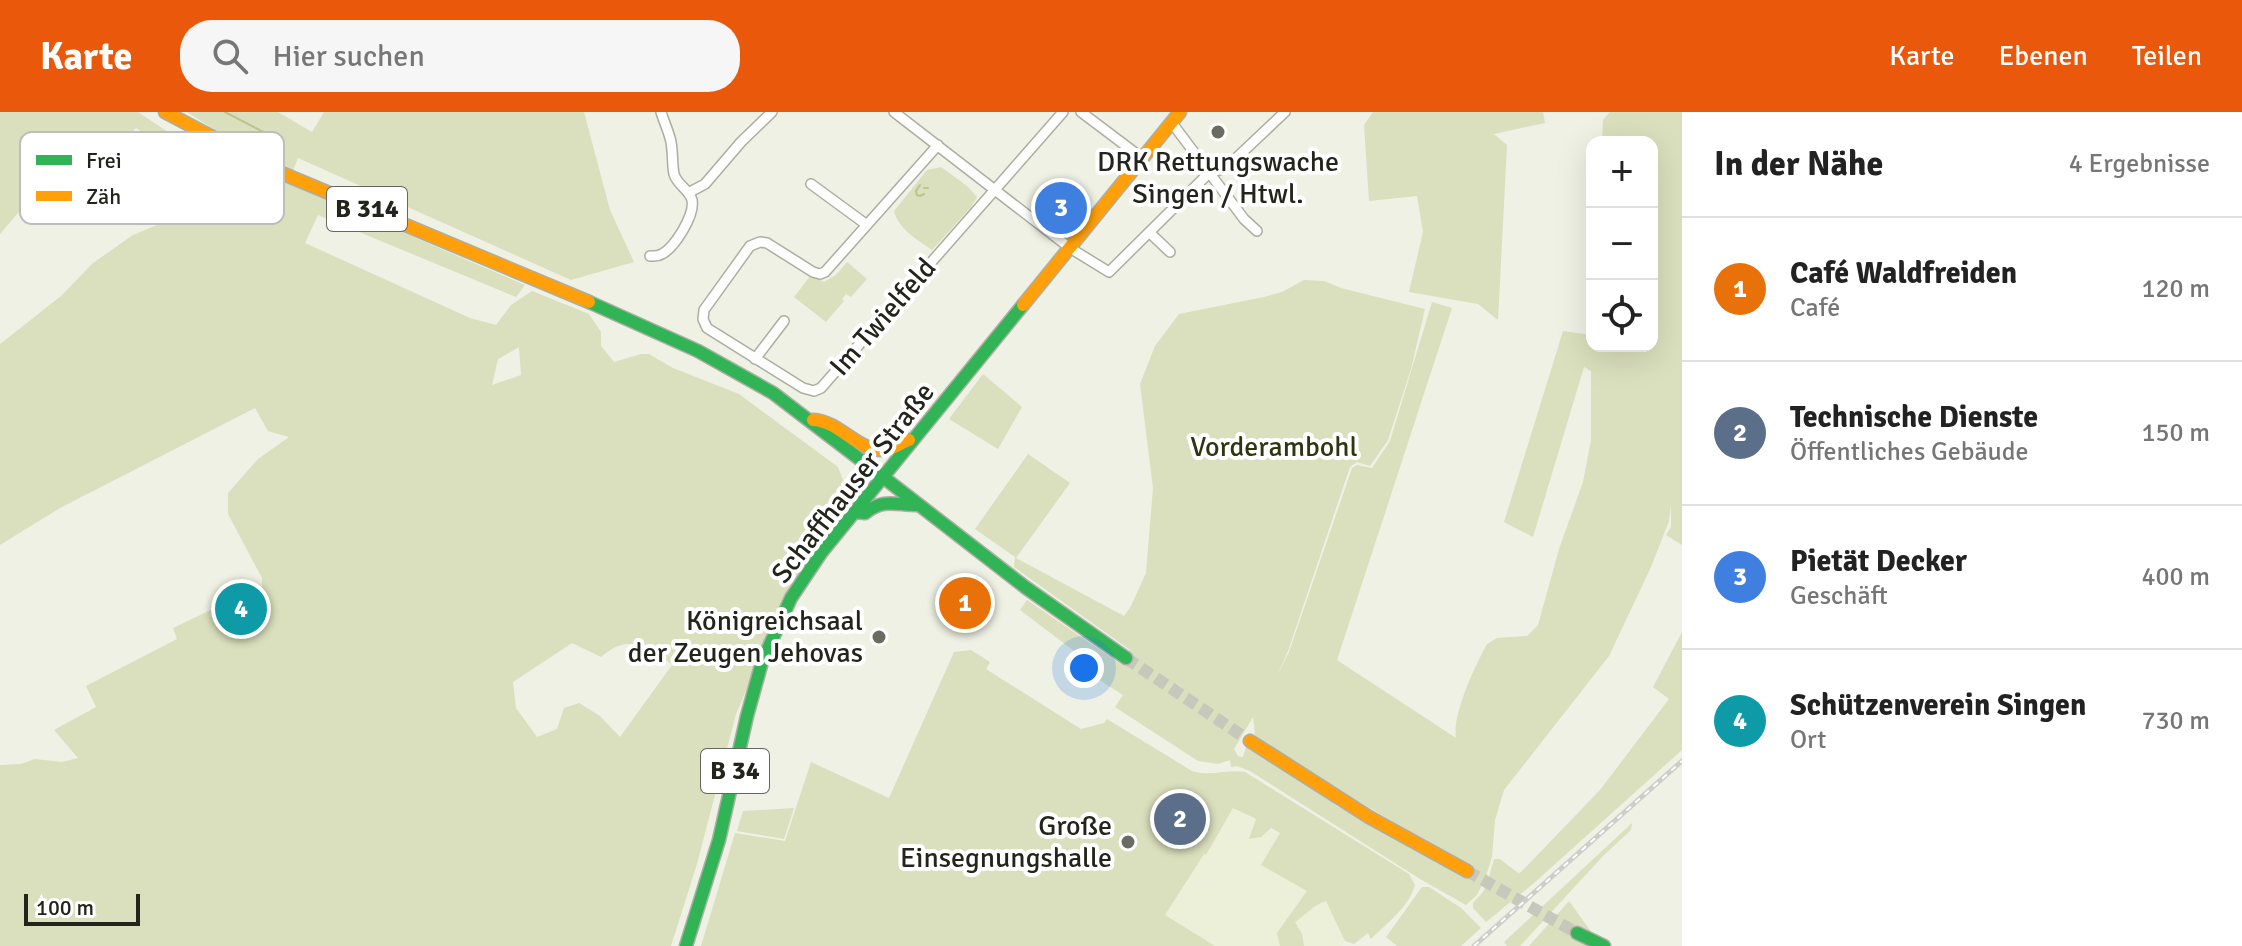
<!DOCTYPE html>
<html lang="de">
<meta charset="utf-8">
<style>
body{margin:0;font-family:Signika,sans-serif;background:#f6f6f6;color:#222}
.controls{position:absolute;right:24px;top:24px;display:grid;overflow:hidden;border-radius:16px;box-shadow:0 8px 32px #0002}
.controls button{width:72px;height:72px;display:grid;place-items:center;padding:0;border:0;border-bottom:2px solid #e0e0e0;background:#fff;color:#222;font:40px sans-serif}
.scale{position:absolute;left:24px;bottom:20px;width:116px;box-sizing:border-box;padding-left:8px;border:4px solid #23241b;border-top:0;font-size:22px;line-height:28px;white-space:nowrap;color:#23241b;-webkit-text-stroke:6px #fff;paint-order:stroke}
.you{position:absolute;left:1084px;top:556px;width:28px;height:28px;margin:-20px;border:6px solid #fff;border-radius:50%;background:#1a73e8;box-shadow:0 0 0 12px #1a73e833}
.badge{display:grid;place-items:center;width:52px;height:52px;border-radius:50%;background:#ea580c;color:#fff;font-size:26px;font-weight:700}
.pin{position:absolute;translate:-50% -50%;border:4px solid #fff;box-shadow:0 2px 8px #0006}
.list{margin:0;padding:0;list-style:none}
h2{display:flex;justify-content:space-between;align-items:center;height:104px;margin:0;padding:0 32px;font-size:34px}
h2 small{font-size:26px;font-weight:400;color:#767676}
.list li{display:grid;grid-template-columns:52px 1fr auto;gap:24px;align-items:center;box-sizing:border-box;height:144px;padding:0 32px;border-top:2px solid #e0e0e0}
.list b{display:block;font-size:30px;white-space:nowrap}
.list p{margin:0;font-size:26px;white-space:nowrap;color:#767676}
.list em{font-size:26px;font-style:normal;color:#767676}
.icon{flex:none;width:44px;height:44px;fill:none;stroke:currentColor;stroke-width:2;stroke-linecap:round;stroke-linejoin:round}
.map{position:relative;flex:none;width:1682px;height:834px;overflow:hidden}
header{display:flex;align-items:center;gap:48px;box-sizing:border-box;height:112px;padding:0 40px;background:#ea580c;color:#fff}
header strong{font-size:38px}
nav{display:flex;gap:44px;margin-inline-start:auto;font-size:28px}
.search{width:560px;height:72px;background:#f6f6f6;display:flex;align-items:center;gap:20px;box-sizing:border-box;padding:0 28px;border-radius:32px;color:#767676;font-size:30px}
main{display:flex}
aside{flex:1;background:#fff}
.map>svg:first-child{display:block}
.built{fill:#ecf0d8}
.green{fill:#dadfbd;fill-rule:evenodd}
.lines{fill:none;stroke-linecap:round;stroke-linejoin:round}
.stream{stroke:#bcc487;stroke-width:2}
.secondary-tunnel{stroke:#c6c8bc;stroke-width:12;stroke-dasharray:12 6;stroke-linecap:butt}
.street-casing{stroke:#acaea4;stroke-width:12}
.fast-casing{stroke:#acaea4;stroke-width:15}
.slow-casing{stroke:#acaea4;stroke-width:15}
.street{stroke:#fdfdfb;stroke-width:9}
.fast{stroke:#30b455;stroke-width:12}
.slow{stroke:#ff9f0a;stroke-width:12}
.rail-casing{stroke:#cdcdca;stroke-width:5}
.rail{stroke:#fff;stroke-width:2;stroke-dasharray:6;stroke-linecap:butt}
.poi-dot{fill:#6a6c61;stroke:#fff;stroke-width:3}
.labels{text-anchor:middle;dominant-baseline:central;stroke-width:8;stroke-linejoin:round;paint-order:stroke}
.shield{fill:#fff;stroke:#65665f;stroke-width:2}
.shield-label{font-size:26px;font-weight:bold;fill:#23241b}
.poi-label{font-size:28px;fill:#23241b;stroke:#fff;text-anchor:end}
.street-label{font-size:28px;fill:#23241b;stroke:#fff}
.park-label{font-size:28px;fill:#303511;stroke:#fff}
.key{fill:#fff;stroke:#bdbdbb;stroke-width:2}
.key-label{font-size:22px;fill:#23241b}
</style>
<header>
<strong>Karte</strong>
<div class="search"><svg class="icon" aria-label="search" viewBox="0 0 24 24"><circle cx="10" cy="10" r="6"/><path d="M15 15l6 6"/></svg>Hier suchen</div>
<nav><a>Karte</a><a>Ebenen</a><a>Teilen</a></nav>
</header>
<main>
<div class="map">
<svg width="1682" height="834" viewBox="0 0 1682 834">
<rect width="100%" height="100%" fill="#eff1e4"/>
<path class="built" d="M1233 696 1327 751 1345 829 1341 834H1215L1164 804Z"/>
<path class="green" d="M0 0H138L186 32 224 44 233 30 187 0H278L312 20 324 0H584L610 98 634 150 571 168 298 46 288 71 525 173 516 185 318 103 305 131 470 206 496 213 511 193 532 179 589 202 601 220V234L614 250 641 242H649L673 256 739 282 838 355 845 373 843 397 806 455 775 511 736 602 697 752 671 834H0V653L21 652 35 647 62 650 78 646 54 618 96 595 86 574 177 527 173 516 244 482 261 509 270 505 262 490V466L228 402V381L258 347 289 325 268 319 255 296 60 396 0 433V232L61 184 93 151 133 123 186 101 192 91 166 67 164 47 153 28 136 16 115 38 68 73 17 102 0 122ZM519 235 521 263 492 273 498 247ZM572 531 601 545C627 522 648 532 672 553L620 625 600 604 579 591 564 596 557 617 537 625 516 596 513 570Z
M1373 0H1543L1545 11 1494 22 1507 33 1498 208 1478 192 1409 180 1423 120 1417 84 1369 89 1364 13Z
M1610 0H1682V433L1666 423 1671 415V393L1669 409 1651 455 1609 544 1504 678 1495 708 1492 745 1486 764 1477 783 1466 793 1420 767 1250 659 1237 654 1231 655 1230 648 1218 652 1198 649 1115 595 1123 583 1096 566 1098 557 1020 498 1027 488 1122 553 1130 538 1014 455 1015 445 975 417 1028 342 1070 371 1016 446 1124 504 1131 494 1146 461 1153 376 1140 272 1155 234 1179 202 1264 185 1282 180 1304 168 1324 169 1341 176 1425 197 1411 257 1388 328 1370 354 1357 350 1350 355 1288 539 1277 564 1289 540 1352 356 1357 353 1372 356 1390 329 1432 190 1452 196 1337 548 1456 626C1452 602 1475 554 1487 532L1497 526 1527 524 1538 513 1559 437 1583 370 1591 328V259L1584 255 1533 425 1504 410 1563 219 1591 223 1592 216V234H1652V30H1602L1603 8ZM1253 605 1255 623C1323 671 1397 712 1470 753L1463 765 1341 696 1335 693 1336 690 1246 635 1243 645 1238 644 1234 637Z
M941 55 967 74 977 85 971 95 932 138C917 127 899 118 894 99L927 58Z
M847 150 867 167 851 185 846 182 842 187 844 189 826 210 794 185 811 163 824 170 836 163Z
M983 262 1022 295 998 337 949 307Z
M1682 520V638L1534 771 1486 810 1473 796V791L1483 780 1488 768 1494 747H1500L1518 761 1521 760 1600 678 1669 587 1653 575Z
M971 538 990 550 986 557 1081 617 1104 611 1107 607 1192 659C1210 665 1227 657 1245 660L1409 762 1415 773C1409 795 1387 811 1371 827L1368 821 1354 832 1345 829 1326 789C1313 793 1306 803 1295 810L1302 822 1304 834H1280L1277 821 1307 779 1261 753 1280 721 1271 716 1261 725 1249 727 1256 707 1233 696 1206 743 1204 742 1165 803 1215 834H701L735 721 785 729 811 650 889 686 954 540Z
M794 696 784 727 737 719 743 699Z
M1632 711 1631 718 1604 743 1520 834H1507L1504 830Z
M1422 775H1429L1461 796 1481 816 1461 834H1397L1386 825Z
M1569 789 1592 821 1583 818 1579 829 1590 834H1529Z"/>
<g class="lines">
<path class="stream" d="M225 0 277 27
M920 73 916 79 917 83 920 84 924 82
M924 76H928"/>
<path class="secondary-tunnel" d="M1126 546 1250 629
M1467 759 1577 821"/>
<defs>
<path id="street" d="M894 0 1070 136 1109 160 1209 61
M1081 0 1142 46
M1172 11 1244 107 1257 119
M938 33 825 160 820 162 813 160 767 131 760 130 750 134 704 198 703 207 707 216 803 276 814 279 821 276 1063 0
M1209 61 1222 57 1231 51 1285 0
M811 72 867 113
M688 81 705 72 741 30 772 0
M1150 121 1170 140
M650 144C655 144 657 145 662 142 675 135 695 103 692 88 689 77 677 73 674 62 672 52 673 41 671 30 669 20 664 10 661 0
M755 247 784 209"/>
<path id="fast" d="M589 190 698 239 773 281 883 365
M883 365 1025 475 1126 546
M855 400 865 401C884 386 895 393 917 393
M1577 821 1604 834
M686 834 719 728 747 604 762 550 791 486 821 441 1023 193"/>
<path id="slow" d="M165 0 279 60 589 190
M1023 193 1180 0
M813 308C840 309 857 340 885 338 893 337 901 331 909 328
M1250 629 1369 705 1467 759"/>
</defs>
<use href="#street" class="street-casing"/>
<use href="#fast" class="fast-casing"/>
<use href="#slow" class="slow-casing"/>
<use href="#street" class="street"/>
<use href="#fast" class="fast"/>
<use href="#slow" class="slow"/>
<defs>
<path id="rail" d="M1474 834 1682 649"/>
</defs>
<use href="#rail" class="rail-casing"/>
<use href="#rail" class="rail"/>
</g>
<g class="poi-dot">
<circle cx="1218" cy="20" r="8"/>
<circle cx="879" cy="525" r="8"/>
<circle cx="1128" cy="730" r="8"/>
</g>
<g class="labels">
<g class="shield">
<rect x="327" y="75" width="80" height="44" rx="6"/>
<rect x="701" y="637" width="68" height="44" rx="6"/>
</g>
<g class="shield-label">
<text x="367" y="97">B 314</text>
<text x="735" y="659">B 34</text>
</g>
<g class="poi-label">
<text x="1218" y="50" text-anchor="middle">DRK Rettungswache<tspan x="1218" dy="32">Singen / Htwl.</tspan></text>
<text x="863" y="509">Königreichsaal<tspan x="863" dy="32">der Zeugen Jehovas</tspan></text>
<text x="1112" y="714">Große<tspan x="1112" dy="32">Einsegnungshalle</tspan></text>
</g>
<g class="street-label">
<text transform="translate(883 205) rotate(-49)">Im Twielfeld</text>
<text transform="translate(853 371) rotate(-52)">Schaffhauser Straße</text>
</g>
<g class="park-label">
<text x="1274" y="335">Vorderambohl</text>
</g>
</g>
<rect x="20" y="20" width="264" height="92" rx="12" class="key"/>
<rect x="36" y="43" width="36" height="10" fill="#30b455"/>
<rect x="36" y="79" width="36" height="10" fill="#ff9f0a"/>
<g class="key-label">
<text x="86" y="56">Frei</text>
<text x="86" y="92">Zäh</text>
</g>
</svg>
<div class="controls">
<button>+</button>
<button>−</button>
<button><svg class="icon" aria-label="locate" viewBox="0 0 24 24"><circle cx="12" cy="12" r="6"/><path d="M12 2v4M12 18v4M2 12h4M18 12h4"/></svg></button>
</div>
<div class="scale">100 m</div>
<div class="you"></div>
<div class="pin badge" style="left:965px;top:491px;background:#e8710a">1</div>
<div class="pin badge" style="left:1180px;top:707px;background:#5c6f8a">2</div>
<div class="pin badge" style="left:1061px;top:96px;background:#3f7fe0">3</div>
<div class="pin badge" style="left:241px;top:497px;background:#0f9aa8">4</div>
</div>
<aside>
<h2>In der Nähe<small>4 Ergebnisse</small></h2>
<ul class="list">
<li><span class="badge" style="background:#e8710a">1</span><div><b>Café Waldfreiden</b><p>Café</p></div><em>120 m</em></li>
<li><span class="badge" style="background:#5c6f8a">2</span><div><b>Technische Dienste</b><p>Öffentliches Gebäude</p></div><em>150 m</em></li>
<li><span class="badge" style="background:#3f7fe0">3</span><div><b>Pietät Decker</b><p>Geschäft</p></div><em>400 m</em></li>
<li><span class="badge" style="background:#0f9aa8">4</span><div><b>Schützenverein Singen</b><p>Ort</p></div><em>730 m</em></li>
</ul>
</aside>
</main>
